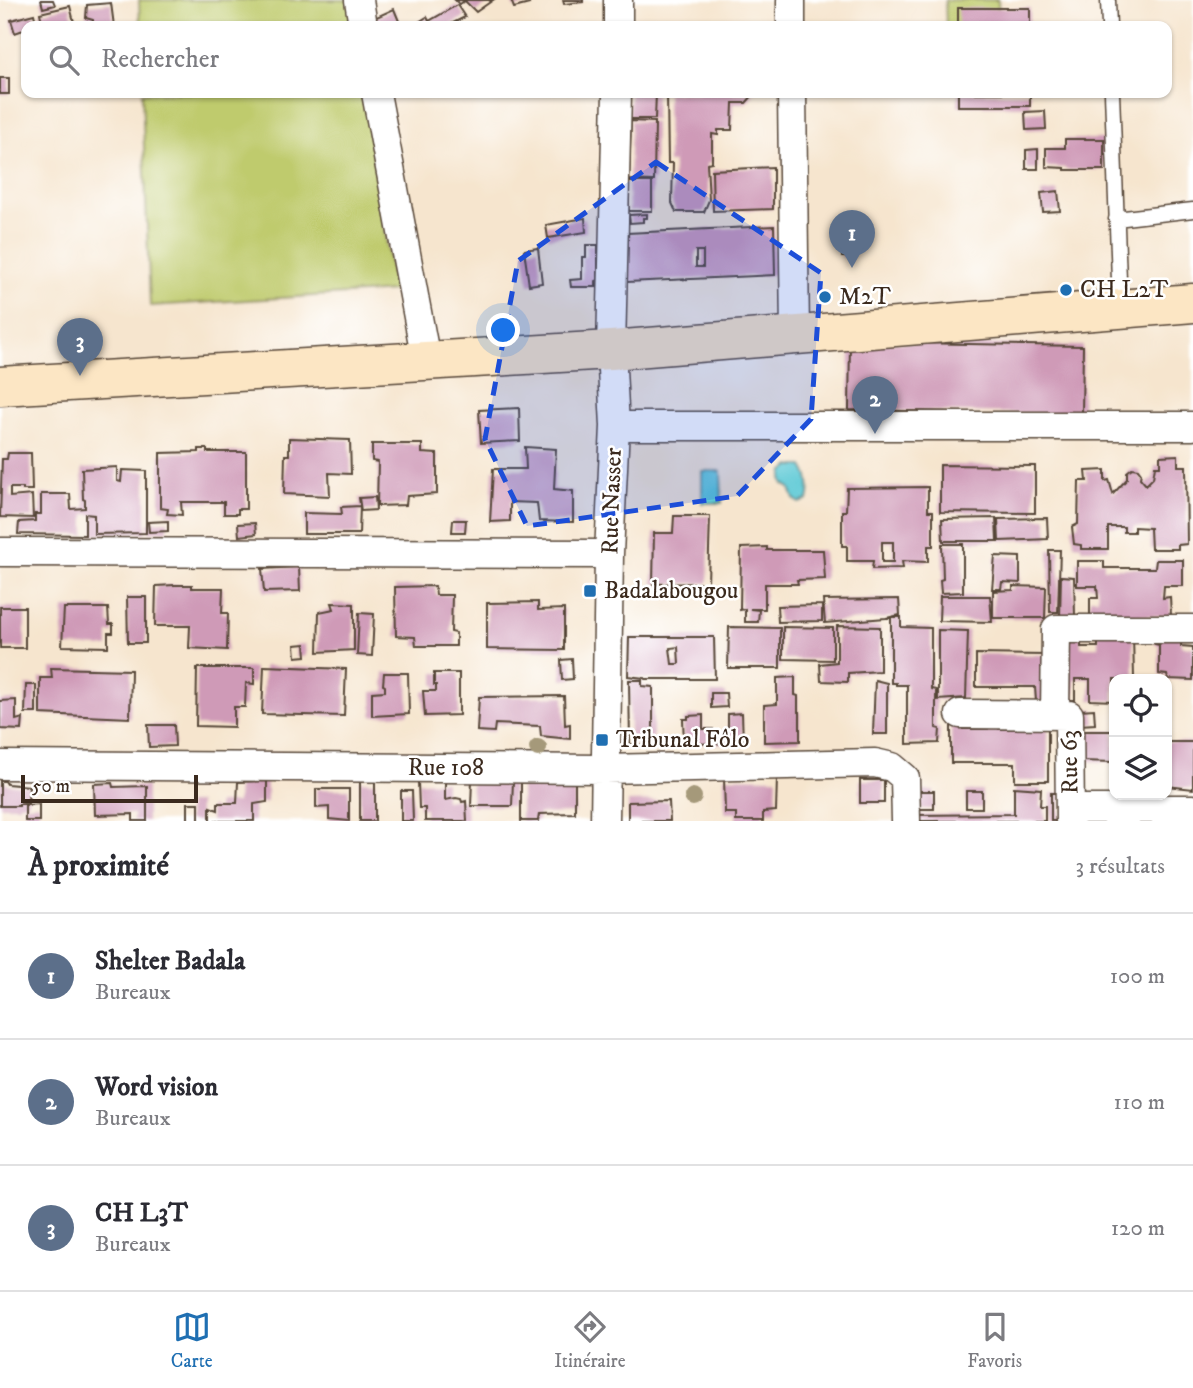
<!DOCTYPE html>
<html lang="fr">
<meta charset="utf-8">
<style>
body{margin:0;font-family:"IM FELL DW Pica",serif;background:#f7f7f7;color:#2b2b33}
.controls{position:absolute;right:21px;bottom:21px;display:grid;overflow:hidden;border-radius:14px;box-shadow:0 2px 5px #0004}
.controls button{width:63px;height:63px;display:grid;place-items:center;padding:0;border:0;border-bottom:2px solid #e1e1e2;background:#fff;color:#2b2b33;font:35px sans-serif}
.scale{position:absolute;left:21px;bottom:18px;width:177px;box-sizing:border-box;padding-left:7px;border:4px solid #3b2a1e;border-top:0;font-size:19px;line-height:24px;white-space:nowrap;color:#3b2a1e;-webkit-text-stroke:5px #fff;paint-order:stroke}
.you{position:absolute;left:504px;top:331px;width:24px;height:24px;margin:-18px;border:5px solid #fff;border-radius:50%;background:#1a73e8;box-shadow:0 0 0 10px #1a73e833}
.badge{display:grid;place-items:center;width:46px;height:46px;border-radius:50%;background:#1f6fb2;color:#fff;font-size:23px;font-weight:700}
.pin{position:absolute;translate:-50% -58px;filter:drop-shadow(0 2px 4px #0008)}
.pin::after{content:'';position:absolute;top:37px;width:24px;height:21px;background:inherit;clip-path:polygon(0 0,100% 0,50% 100%)}
.list{margin:0;padding:0;list-style:none}
h2{display:flex;justify-content:space-between;align-items:center;height:91px;margin:0;padding:0 28px;font-size:30px}
h2 small{font-size:23px;font-weight:400;color:#7c7c81}
.list li{display:grid;grid-template-columns:46px 1fr auto;gap:21px;align-items:center;box-sizing:border-box;height:126px;padding:0 28px;border-top:2px solid #e1e1e2}
.list b{display:block;font-size:26px;white-space:nowrap}
.list p{margin:0;font-size:23px;white-space:nowrap;color:#7c7c81}
.list em{font-size:23px;font-style:normal;color:#7c7c81}
.icon{flex:none;width:38px;height:38px;fill:none;stroke:currentColor;stroke-width:2;stroke-linecap:round;stroke-linejoin:round}
.map{position:relative;flex:none;width:1193px;height:821px;overflow:hidden}
.search{position:absolute;background:#fff;box-shadow:0 2px 5px #0004;left:21px;right:21px;top:21px;height:77px;display:flex;align-items:center;gap:18px;box-sizing:border-box;padding:0 24px;border-radius:14px;color:#7c7c81;font-size:26px}
.sheet{height:469px;background:#fff}
nav{display:flex;justify-content:space-around;align-items:center;box-sizing:border-box;height:98px;border-top:2px solid #e1e1e2;background:#fff;font-size:19px;color:#7c7c81}
nav a{display:grid;justify-items:center;gap:4px}
nav .on{color:#1f6fb2}
.map>svg:first-child{display:block}
.green{fill:#bfcb6d;stroke:#7d7a46;stroke-width:2}
.water{fill:#5dc9d5;stroke:#4c7a7a;stroke-width:2}
.building{fill:#cf9ab7;fill-rule:evenodd}
.lines{fill:none;stroke-linecap:round;stroke-linejoin:round}
.lane-casing{stroke:#574638;stroke-width:17}
.street-casing{stroke:#574638;stroke-width:31}
.secondary-casing{stroke:#574638;stroke-width:41}
.lane{stroke:#fff;stroke-width:14}
.street{stroke:#fff;stroke-width:28}
.secondary{stroke:#fce6c4;stroke-width:38}
.tree{fill:#a5997a}
.marked{fill:#1d4ed8;fill-opacity:0.2;stroke:#1d4ed8;stroke-width:5;stroke-dasharray:14 9;stroke-linejoin:round}
.poi-dot{fill:#1f6fb2;stroke:#fff;stroke-width:2.5}
.labels{text-anchor:middle;dominant-baseline:central;stroke-width:5;stroke-linejoin:round;paint-order:stroke}
.poi-label{font-size:24px;fill:#3b2a1e;stroke:#fff;text-anchor:start}
.street-label{font-size:24px;fill:#3b2a1e;stroke:#fff}
</style>
<div class="map">
<svg width="1193" height="821" viewBox="0 0 1193 821">
<rect width="100%" height="100%" fill="#fff"/>
<filter id="ink" filterUnits="userSpaceOnUse"><feTurbulence type="fractalNoise" baseFrequency=".0143" numOctaves="2"/><feDisplacementMap in="SourceGraphic" scale="14" xChannelSelector="R" yChannelSelector="G"/><feConvolveMatrix kernelMatrix="1 2 1 2 8 2 1 2 1" color-interpolation-filters="sRGB"/></filter>
<filter id="wash" filterUnits="userSpaceOnUse"><feTurbulence type="fractalNoise" baseFrequency=".00686" numOctaves="4" result="noise"/><feDisplacementMap in="SourceGraphic" scale="28" xChannelSelector="R" yChannelSelector="G"/><feGaussianBlur stdDeviation="1.57" result="paint"/><feColorMatrix in="noise" values="0 0 0 0 0 0 0 0 0 0 0 0 0 0 0 0 0 1.4 0 .05"/><feComposite in="paint" operator="in"/></filter>
<g filter="url(#wash)">
<rect width="100%" height="100%" fill="#f6e5ce"/>
<path class="green" d="M139 0H349L353 26H140Z
M945 0H998L999 26H946Z
M142 93H363L394 291 150 306Z"/>
<path class="water" d="M791 466H803C810 477 811 488 808 500L800 503 794 499 790 488 784 484 782 480 784 471Z
M702 471H721L722 503H702Z"/>
<g id="blocks">
<path class="building" d="M41 0H53L55 5 43 8Z
M455 0H493L476 12 465 1 459 4Z
M511 0H527L529 4 514 8Z
M563 0H583V2L564 4Z
M111 3 114 26H93V20L86 18 87 5Z
M457 5 465 17 447 26H419L417 23 427 17 429 21Z
M70 6 74 22 53 26H43L40 13Z
M958 8H1030V26H958Z
M394 9 401 26H374L372 19Z
M34 14 37 26H26V29L15 33 11 20Z
M0 78H9V94H0Z
M630 93H656L655 119H629Z
M667 93H755L746 103H733L732 130H718V135L712 134V162L707 163 709 200 704 212H676L672 203 673 163H668Z
M958 93H1030V106H958Z
M1045 111 1046 129 1026 130 1025 112Z
M631 121 655 122 654 181 629 180Z
M1065 139H1104V170H1065V168L1046 167V148H1065Z
M1038 149V169H1026V150Z
M773 167V209L713 211 712 170Z
M628 182H652V211H629Z
M1058 191 1060 211 1043 212 1041 193Z
M647 214V218H643V222L630 223 629 215Z
M585 218 586 232 548 238 546 225Z
M774 226 775 275 627 282V233ZM696 251H703V267H696Z
M842 244H853V257H842Z
M586 245H598V280L596 281V287H571L570 280 582 279V257H586Z
M538 248 542 283 529 285 524 250Z
M850 342 1083 346 1082 414 849 410Z
M519 408 520 441 481 443 479 410Z
M289 438 350 440 351 474 329 473 330 496 284 494 285 455H289Z
M372 444H422V453L437 454V494L407 496 406 505 377 506 378 462 372 461Z
M525 447 556 449 554 489 573 491V522L539 521 537 503 510 502V521L490 522 493 469H526Z
M199 449H207V452H246V509H238V514H224V502H181L182 515 167 514 168 509 160 508V453L199 452Z
M8 453H31L32 490H23V488H10V497L32 495 33 518 0 517 2 459H7Z
M1178 455V466H1186L1187 544 1178 545V549H1151L1150 528 1134 527V532H1124V527H1108V549H1081V545L1074 544 1072 527 1078 524 1079 481H1087L1086 471 1105 470V481L1109 480 1113 494 1127 479V472L1132 468 1138 469 1141 473 1140 478 1146 485 1153 478 1155 466H1160V456Z
M940 465 1035 466V513L940 512Z
M117 467V481L121 482 122 470 146 471V533L94 534V515L85 514V535L18 534 19 522 35 521V514H41V494H70L71 509 85 508V500L83 499 82 469Z
M928 487V511H933V546H928V562L902 561 903 568 872 569 873 561H847V546H842V511H846L847 488ZM882 542H893V562H882Z
M375 497 376 510 361 511 359 498Z
M360 506 359 534H304V513L342 514 341 507Z
M674 516H710L708 583 653 584 654 533H673Z
M996 518 997 541H943L942 519Z
M1047 518 1048 539 999 541 998 519Z
M453 520H466L465 532H452Z
M168 521V531L149 532 148 522Z
M255 523 256 534 239 536 238 524Z
M942 544H963V592L941 593 940 580 943 579Z
M767 547V550H823L825 579 797 580 798 584H765V609H750L759 610 758 622H745V609L740 610 741 548Z
M1049 550H1060L1058 612H1050Z
M995 556 1020 557V583L1002 582 1001 589H992Z
M1156 560H1183V586H1164L1163 598 1170 597 1171 616 1090 615V598H1098L1097 586H1077V561H1104V568H1155Z
M299 567 300 591 264 592 262 569Z
M1061 576 1074 577 1075 617 1060 618Z
M175 585H192V588H223L222 613H228L227 650 189 648 190 626H155L156 586Z
M435 586 436 595H452L451 632 456 633V646H416L415 637 396 636 395 587Z
M1013 586 1046 587 1045 618H993V591L1013 590Z
M940 596H990L992 622 939 621Z
M127 597H146V643H128Z
M899 599 900 615 886 618 825 623 823 600Z
M538 602V610L564 609V650L487 649V603Z
M332 603 354 604V650L318 652 319 612 334 609Z
M822 605V621L778 622 777 606Z
M0 607H25V648H0Z
M64 608H108L109 624H113V633H108V647L62 646Z
M359 613 374 614 372 656 357 655Z
M891 617H901V627L931 628V689L936 690V728L940 729 939 743 907 744V685H896V683H891Z
M837 626 880 627V671L848 673V682L821 681 820 664 837 662Z
M729 627 780 628V668H728Z
M783 627 833 628V660L783 659Z
M938 630 968 631 966 698 938 700Z
M1098 632H1133L1134 679H1114V701L1090 700V679H1075V700H1063V633H1081V647H1098Z
M1181 633V646L1193 647V680L1168 679 1167 675 1159 674V645L1155 644V639Z
M629 637H714L715 679H645L644 678 628 676ZM678 647 679 664H672L670 648Z
M305 644 306 656 296 657 295 645Z
M976 654 1047 655 1048 701H1036L1035 687H976Z
M572 659 573 679 562 680 561 660Z
M264 666 346 669 344 716 262 714Z
M51 668 131 670 130 718 40 714V678H52Z
M197 668H254V684L246 683 245 707H234V727L196 726Z
M384 673H408L409 714 372 716V692L385 691V686L383 685Z
M434 673H459V715L425 716 423 691H436V685H434Z
M795 677V695L798 696V712H800V741L764 742V705L777 704V678Z
M629 680H642V686L653 687V746L630 744Z
M875 680 887 683V734H873Z
M26 685H36V713H25Z
M711 693H726L727 707 711 708Z
M564 696 565 725 570 724V739L541 736 540 726 495 724 494 732 477 731 479 697Z
M16 700V720L23 718 22 730 0 729V701Z
M1094 709 1095 724 1080 725V710Z
M742 713 743 743 684 744 683 719H688V716L703 715V729H713V733H728V714Z
M988 718H999V729H1048V781H1015V763H951V719H963V729H988Z
M148 725H174L175 746 149 747Z
M1080 731H1114V762L1080 761Z
M1167 742H1193V789L1167 786Z
M724 777 777 778 776 811 763 812V821H736V813H725Z
M472 780 513 781 512 806H471Z
M860 780H884V803H860Z
M0 781H5L7 784 29 786 28 803 19 804V806H0Z
M267 781V802L254 804V821H210V807L218 810V803H237L238 782Z
M360 781 375 782V821H360Z
M445 781V800L456 798 461 799 462 802 466 801 467 821H425V808H419L418 782Z
M112 783 113 787 147 786V821H133V814L95 815 94 784Z
M521 783H575V813L539 814 538 821H521Z
M1014 787 1041 789 1040 806H1045V821H914L913 815 1014 814Z
M316 789H349V821L329 819V807L316 808Z
M401 791H412L413 821H401Z
M918 791H934V809H918Z
M966 791H982V808H966Z
M1051 793H1060V821H1051Z
M669 801 670 821H628V802Z
M188 803H199V821H188Z
M39 804V821H25V805Z"/>
</g>
</g>
<g filter="url(#ink)">
<use href="#blocks" fill-opacity="0" stroke="#574638" stroke-width="2"/>
<g class="lines">
<defs>
<path id="lane" d="M1108 0 1109 26
M1112 93 1120 307
M1116 219 1193 210"/>
<path id="street" d="M359 0 363 26
M618 0V26
M791 0V26
M376 93 426 360
M792 93 795 335
M615 426H1193
M0 552 609 554
M960 714 1069 715 1070 821
M1055 715 1056 629H1193
M0 765 605 769 875 763 892 767 905 778 906 821
M1070 809H1193
M605 821 609 554 615 426 611 350 617 93"/>
<path id="secondary" d="M0 386 611 350 1193 303"/>
</defs>
<use href="#lane" class="lane-casing"/>
<use href="#street" class="street-casing"/>
<use href="#secondary" class="secondary-casing"/>
<use href="#lane" class="lane"/>
<use href="#street" class="street"/>
<use href="#secondary" class="secondary"/>
</g>
<g class="tree">
<circle cx="538" cy="748" r="9"/>
<circle cx="693" cy="797" r="9"/>
</g>
</g>
<path class="marked" d="M656 162 821 273 811 419 737 496 527 526 485 439 518 261Z"/>
<g class="poi-dot">
<circle cx="1066" cy="290" r="7"/>
<circle cx="825" cy="297" r="7"/>
<rect x="583" y="584" width="14" height="14" rx="3.5"/>
<rect x="595" y="733" width="14" height="14" rx="3.5"/>
</g>
<g class="labels">
<g class="poi-label">
<text x="1080" y="290">CH L2T</text>
<text x="839" y="297">M2T</text>
<text x="604" y="591">Badalabougou</text>
<text x="616" y="740">Tribunal Fôlo</text>
</g>
<g class="street-label">
<text transform="translate(612 501) rotate(-88)">Rue Nasser</text>
<text transform="translate(1070 762) rotate(-91)">Rue 63</text>
<text x="446" y="768">Rue 108</text>
</g>
</g>
</svg>
<div class="controls">
<button><svg class="icon" aria-label="locate" viewBox="0 0 24 24"><circle cx="12" cy="12" r="6"/><path d="M12 2v4M12 18v4M2 12h4M18 12h4"/></svg></button>
<button><svg class="icon" aria-label="layers" viewBox="0 0 24 24"><path d="M12 4l9 5-9 5-9-5zM3 14l9 5 9-5"/></svg></button>
</div>
<div class="scale">50 m</div>
<div class="you"></div>
<div class="pin badge" style="left:852px;top:268px;background:#5c6f8a">1</div>
<div class="pin badge" style="left:875px;top:434px;background:#5c6f8a">2</div>
<div class="pin badge" style="left:80px;top:376px;background:#5c6f8a">3</div>
<div class="search"><svg class="icon" aria-label="search" viewBox="0 0 24 24"><circle cx="10" cy="10" r="6"/><path d="M15 15l6 6"/></svg>Rechercher</div>
</div>
<section class="sheet">
<h2>À proximité<small>3 résultats</small></h2>
<ul class="list">
<li><span class="badge" style="background:#5c6f8a">1</span><div><b>Shelter Badala</b><p>Bureaux</p></div><em>100 m</em></li>
<li><span class="badge" style="background:#5c6f8a">2</span><div><b>Word vision</b><p>Bureaux</p></div><em>110 m</em></li>
<li><span class="badge" style="background:#5c6f8a">3</span><div><b>CH L3T</b><p>Bureaux</p></div><em>120 m</em></li>
</ul>
</section>
<nav>
<a class="on"><svg class="icon" aria-label="map" viewBox="0 0 24 24"><path d="M3 6l6-2 6 2 6-2v14l-6 2-6-2-6 2zM9 4v14M15 6v14"/></svg>Carte</a>
<a><svg class="icon" aria-label="directions" viewBox="0 0 24 24"><path d="M12 3l9 9-9 9-9-9zM9 14v-3h6M13 9l2 2-2 2"/></svg>Itinéraire</a>
<a><svg class="icon" aria-label="saved" viewBox="0 0 24 24"><path d="M7 4h10v16l-5-4-5 4z"/></svg>Favoris</a>
</nav>
